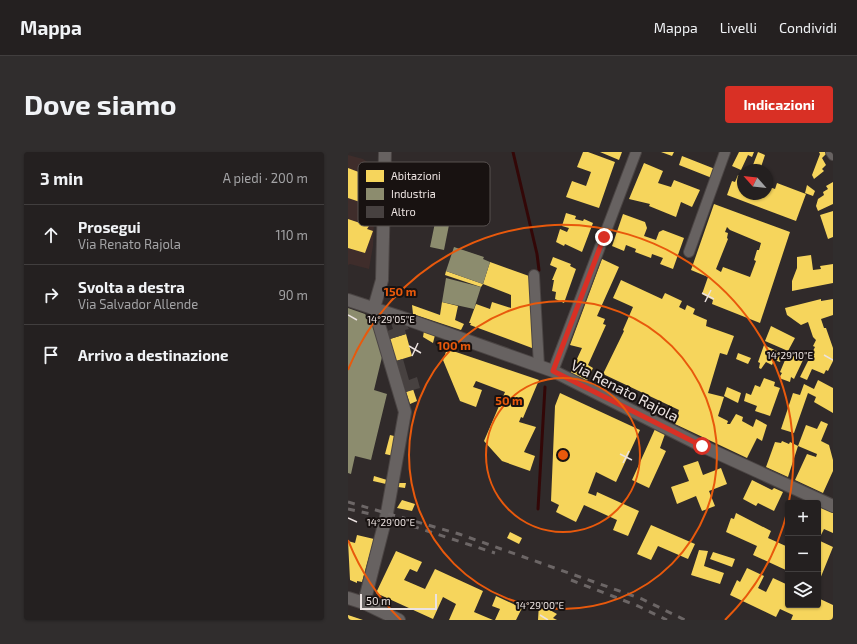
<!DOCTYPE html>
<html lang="it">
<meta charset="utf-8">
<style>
body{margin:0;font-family:"Exo 2",sans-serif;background:#302d2d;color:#f1f3f6}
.controls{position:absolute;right:12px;bottom:12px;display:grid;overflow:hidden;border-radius:4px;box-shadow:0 1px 3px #0004}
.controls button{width:36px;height:36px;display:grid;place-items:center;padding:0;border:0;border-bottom:1px solid #413e3e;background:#242020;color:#f1f3f6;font:20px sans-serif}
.compass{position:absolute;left:389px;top:12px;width:36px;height:36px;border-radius:50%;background:#242020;box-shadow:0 1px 3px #0004;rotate:297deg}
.scale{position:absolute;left:12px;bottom:10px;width:77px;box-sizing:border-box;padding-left:4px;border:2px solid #ebe2e0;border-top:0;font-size:11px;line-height:14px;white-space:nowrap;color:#ebe2e0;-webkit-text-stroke:3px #181211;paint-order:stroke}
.stop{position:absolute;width:12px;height:12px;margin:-9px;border:3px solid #d93025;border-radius:50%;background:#fff}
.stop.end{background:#d93025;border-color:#fff;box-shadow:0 1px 4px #0008}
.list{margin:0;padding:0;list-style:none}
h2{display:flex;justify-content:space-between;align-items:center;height:52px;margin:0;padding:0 16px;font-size:17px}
h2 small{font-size:13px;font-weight:400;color:#a3a3a5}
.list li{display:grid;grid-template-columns:26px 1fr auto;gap:12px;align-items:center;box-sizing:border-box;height:60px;padding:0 16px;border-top:1px solid #413e3e}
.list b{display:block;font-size:15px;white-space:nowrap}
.list p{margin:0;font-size:13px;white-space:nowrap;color:#a3a3a5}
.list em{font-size:13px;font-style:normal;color:#a3a3a5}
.icon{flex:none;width:22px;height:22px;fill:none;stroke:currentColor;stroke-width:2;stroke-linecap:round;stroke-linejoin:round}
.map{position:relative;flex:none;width:485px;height:468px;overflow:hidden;border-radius:4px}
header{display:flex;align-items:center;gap:24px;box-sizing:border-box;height:56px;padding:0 20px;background:#242020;border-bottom:1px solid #413e3e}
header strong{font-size:19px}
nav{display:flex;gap:22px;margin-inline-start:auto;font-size:14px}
.intro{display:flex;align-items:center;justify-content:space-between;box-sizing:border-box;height:96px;padding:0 24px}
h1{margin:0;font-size:28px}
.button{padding:10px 18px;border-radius:4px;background:#d93025;color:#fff;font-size:14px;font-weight:700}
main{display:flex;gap:24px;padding:0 24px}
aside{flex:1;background:#242020;border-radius:4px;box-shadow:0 1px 3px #0004}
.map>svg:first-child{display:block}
.built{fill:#3f2d2b}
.homes{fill:#f6d55c;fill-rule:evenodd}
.industry{fill:#8c8c6e}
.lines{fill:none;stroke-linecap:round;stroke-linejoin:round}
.stream{stroke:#330707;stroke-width:3}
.building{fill:#474140}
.minor-casing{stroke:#4b4544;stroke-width:12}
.tertiary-casing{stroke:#4b4544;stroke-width:14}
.minor{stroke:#676261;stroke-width:10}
.tertiary{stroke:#676261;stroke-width:12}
.rail{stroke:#6c6666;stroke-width:3;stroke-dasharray:7 7;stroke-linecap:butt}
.route{stroke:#d93025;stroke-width:5}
.ticks{fill:none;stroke:#ebe2e0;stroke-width:1.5}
.ring{fill:none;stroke:#e8590c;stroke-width:2}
.labels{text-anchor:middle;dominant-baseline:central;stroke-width:4;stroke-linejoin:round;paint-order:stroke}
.street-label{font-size:15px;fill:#ebe2e0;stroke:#181211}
.key{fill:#181211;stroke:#57504f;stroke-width:1}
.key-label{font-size:11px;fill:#ebe2e0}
.ticks-label{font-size:10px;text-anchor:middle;fill:#ebe2e0;stroke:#181211;stroke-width:4;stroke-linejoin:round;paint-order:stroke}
.centre{fill:#e8590c;stroke:#181211;stroke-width:2}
.ring-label{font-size:12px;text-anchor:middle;font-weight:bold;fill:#e8590c;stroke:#181211;stroke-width:4;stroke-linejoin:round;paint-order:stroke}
</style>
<header>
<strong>Mappa</strong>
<nav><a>Mappa</a><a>Livelli</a><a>Condividi</a></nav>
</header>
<div class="intro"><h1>Dove siamo</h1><a class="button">Indicazioni</a></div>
<main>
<aside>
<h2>3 min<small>A piedi · 200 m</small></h2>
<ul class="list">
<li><svg class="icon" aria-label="ahead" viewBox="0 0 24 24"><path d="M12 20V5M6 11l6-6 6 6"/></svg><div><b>Prosegui</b><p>Via Renato Rajola</p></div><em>110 m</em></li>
<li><svg class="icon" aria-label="right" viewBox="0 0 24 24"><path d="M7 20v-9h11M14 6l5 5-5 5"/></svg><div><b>Svolta a destra</b><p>Via Salvador Allende</p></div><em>90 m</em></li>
<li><svg class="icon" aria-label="arrive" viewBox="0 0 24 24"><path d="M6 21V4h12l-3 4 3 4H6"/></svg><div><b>Arrivo a destinazione</b></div></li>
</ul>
</aside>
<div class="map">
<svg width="485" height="468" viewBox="0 0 485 468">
<rect width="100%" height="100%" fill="#302a2a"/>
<path class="built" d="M0 3 15 7 28 16 25 94 21 117 2 112 0 113Z"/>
<path class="homes" d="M235 0H240L267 10 251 56 218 45 224 29 238 34 243 20 229 15Z
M252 0H274L271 8Z
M313 0H326L324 4Z
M391 0H406L404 5 400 3 393 18 384 14Z
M410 0 417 3 412 18H403Z
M471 0H478L479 1 474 6 478 13 474 17 476 19 466 27 464 23 472 2Z
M334 4 367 17 364 26 331 13Z
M296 11 315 19 310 31 323 35 326 28 352 38 344 55 333 50 328 65 301 54 302 52 281 47Z
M0 16 16 22V24L22 26 15 51 0 46Z
M390 23 395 25V42H419V34L427 37 429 31 458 42 448 69 379 43 384 29 387 30Z
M485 30V52L470 59 468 54 470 47 476 43 475 40 480 37 478 34Z
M459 33 467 39 465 44 457 41Z
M366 52 442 80 412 171 364 152 365 148 354 142 360 125 343 118ZM379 75 382 78 413 91 411 98H409L406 108 408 109 402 125 375 115 373 120 368 117 380 87 379 86 380 81 377 80Z
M485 59V85L480 87 472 63Z
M218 61 228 64 227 67 235 69 236 67 245 71 234 100 217 92 216 94 208 90 212 77 219 80 221 76 214 74Z
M275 62 297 70 299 76 296 84 308 88 311 80 315 78 336 86 325 117 312 112 315 106 304 102 303 106 287 100 288 97 278 93 276 99 264 94Z
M0 67 21 74 19 77 25 79 17 101 0 96Z
M463 103 465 118 473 117 472 114 485 112V131L444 139V129L449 116V105Z
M205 105 223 112 222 114 228 117 216 151 207 147 208 140 204 139 206 128H204L209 116 202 113Z
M254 107 271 115 249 164 257 167 255 172 258 173 240 213 245 216 238 231 222 222 234 196 222 193Z
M142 110 181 124 187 185 184 196 122 173 123 171H121L128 152 142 157 144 150 163 156V143L135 132Z
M98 119 135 132 133 135 97 123Z
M273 128 314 147 317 141 334 149 331 155 337 158 339 153 347 157 345 162 359 168 358 174 386 184 379 203 372 201 360 241 376 245 370 264 380 269 379 272H382L388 262 395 265 394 269 405 275 408 267 419 273 414 289 409 286 399 306 327 272 331 258 255 222 276 179 275 178 285 155 265 146Z
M473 147V149L485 147V163L473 167 476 176H478L485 196V209L480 219 478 218 476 222 464 217 459 228 452 225 467 195 465 194 468 188 465 185 460 170 453 173 439 163 437 156Z
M94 150 110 154 107 168 116 172 113 178 65 162 64 153 92 163Z
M423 174 447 186 440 199 417 189Z
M76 179 87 183 85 191 75 185Z
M58 182 64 204 48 209 42 187Z
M416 193 435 202 432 210 426 208 424 213 418 210 413 217 411 216 412 211 410 210Z
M99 197 191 228 175 266 173 265 171 270 188 275 176 300 187 304 182 319 154 309 136 289 157 240 128 229 125 235 134 238 128 255 112 249 95 208Z
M390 201 403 206 400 212 388 207Z
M440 201 455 208 446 227 443 225 442 230 431 226 434 221 432 220Z
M416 226 427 230 426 234 432 236 422 264 407 259 409 254 396 249 398 241 403 243 407 233 412 235Z
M470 228 485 236V261L466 250 468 245 460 241 446 281 433 277 445 241 452 243 456 232 466 237Z
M379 235 393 241 390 251 376 244Z
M65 237 69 249 62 252 58 240Z
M212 241 292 278 268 330 248 320 240 341 248 344 249 340 291 359 280 384 265 378 269 368 236 353 228 370 208 360 211 353 203 349 207 254Z
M473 269 480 272 473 289 481 293 485 308V319L475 341 447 328 459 302 468 305 469 302 450 294 458 273 469 277Z
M307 277 317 282 312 296 318 299 301 336 284 328Z
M42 283 50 285 46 304 37 302Z
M434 289 441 292 442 290 450 294 440 325 418 315 427 290 433 291Z
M350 309 355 323 373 316 379 332 361 339 367 354 354 359 348 344 329 352 323 335 341 329 335 314Z
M26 324 39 328 38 332 25 329Z
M404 328 424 338 426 336 435 340 426 359 410 351 408 354 395 347Z
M51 331H58L57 336 50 335Z
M54 348 67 352 64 359 49 356Z
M470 354 485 361V381L476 377 472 385 470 384Z
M388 361 423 379 420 386 440 395V419L405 403 409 394 378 380 383 366 386 367Z
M303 373 347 392 340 407 310 394 303 408 289 402Z
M162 380 174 386 171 392 159 386Z
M9 383 26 387 14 430 9 429V431L2 428 0 389 7 391Z
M470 388 485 395 470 432Z
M351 398 360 399 356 414 376 421 372 432 343 423Z
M48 399 74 410 69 420 62 417 56 428 77 437 87 417 135 439 126 460 145 468H101L108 452 95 445 85 467 28 441Z
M365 400 387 407 384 415 362 407Z
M399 416 416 424 410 436 418 440 425 426 440 433V453H470V446L485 453V468H443L445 463 432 457 428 465 382 443 389 428 392 430Z
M148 444 174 456 168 468H147L152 457 144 454Z
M191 452 209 462 205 466 209 468H190Z
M0 463 15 468H0Z"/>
<path class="industry" d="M90 56 104 58 96 98 82 95Z
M106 95 136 105 135 107 142 110 135 132 98 119Z
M98 126 133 135 126 157 94 150Z
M0 156 17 162 27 176 35 201 26 238 39 242 23 308 7 304 3 322 0 321Z"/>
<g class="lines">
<path class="stream" d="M165 0 189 102 191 118
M190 357 197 235"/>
</g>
<path class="building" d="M42 168 58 172 61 177 57 178 58 182 42 187 39 179 45 177Z
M55 207 61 228 69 225 72 236 58 240 48 209Z"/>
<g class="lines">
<defs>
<path id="minor" d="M483 0 485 3
M341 100 377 0
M186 123 191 214
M205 219 288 0"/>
<path id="tertiary" d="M0 148 61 168 205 219 354 294 485 354
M26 156 34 128 37 0
M0 446 16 451 51 468
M16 451 39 361 57 260 26 156"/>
</defs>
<use href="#minor" class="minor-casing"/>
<use href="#tertiary" class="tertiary-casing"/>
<use href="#minor" class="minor"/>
<use href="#tertiary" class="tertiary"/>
<path class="rail" d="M0 350 111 382 294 447 337 468
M0 357 27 363
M64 374 147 401
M223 428 290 454 319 468"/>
</g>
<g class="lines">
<path class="route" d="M256 85 205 219 354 294"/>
</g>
<path class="ticks" d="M354 141 366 147M357 150 363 138M0 163 9 168M61 194 73 201M476 203 485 208M64 204 70 191M272 302 284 308M275 311 281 299M0 366 9 370M192 463 200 468"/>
<g class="ring">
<circle cx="215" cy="303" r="77"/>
<circle cx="215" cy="303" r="154"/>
<path d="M440 357A231 231 0 0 1 377 468M53 468A231 231 0 0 1 0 388M0 218A231 231 0 0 1 441 349"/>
</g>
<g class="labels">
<g class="street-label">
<text transform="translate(277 238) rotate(27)">Via Renato Rajola</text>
</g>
</g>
<rect x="10" y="10" width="132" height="64" rx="6" class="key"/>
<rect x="18" y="18" width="18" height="12" fill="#f6d55c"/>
<rect x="18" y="36" width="18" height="12" fill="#8c8c6e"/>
<rect x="18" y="54" width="18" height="12" fill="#474140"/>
<g class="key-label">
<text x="43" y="28">Abitazioni</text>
<text x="43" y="46">Industria</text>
<text x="43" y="64">Altro</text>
</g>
<g class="ticks-label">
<text x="43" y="171">14°29'05"E</text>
<text x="442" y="207">14°29'10"E</text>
<text x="43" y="374">14°29'00"E</text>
<text x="192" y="457">14°29'00"E</text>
</g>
<circle cx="215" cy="303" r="6" class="centre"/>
<g class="ring-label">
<text x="52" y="144">150 m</text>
<text x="106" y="198">100 m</text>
<text x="161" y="253">50 m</text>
</g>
</svg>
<div class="controls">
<button>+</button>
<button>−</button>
<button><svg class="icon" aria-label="layers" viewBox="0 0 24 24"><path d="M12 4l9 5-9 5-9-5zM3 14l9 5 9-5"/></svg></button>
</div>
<svg class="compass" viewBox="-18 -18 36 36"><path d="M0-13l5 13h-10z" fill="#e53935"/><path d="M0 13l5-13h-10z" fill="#a3a3a5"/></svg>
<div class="scale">50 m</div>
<div class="stop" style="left:354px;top:294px"></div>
<div class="stop end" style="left:256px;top:85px"></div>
</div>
</main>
